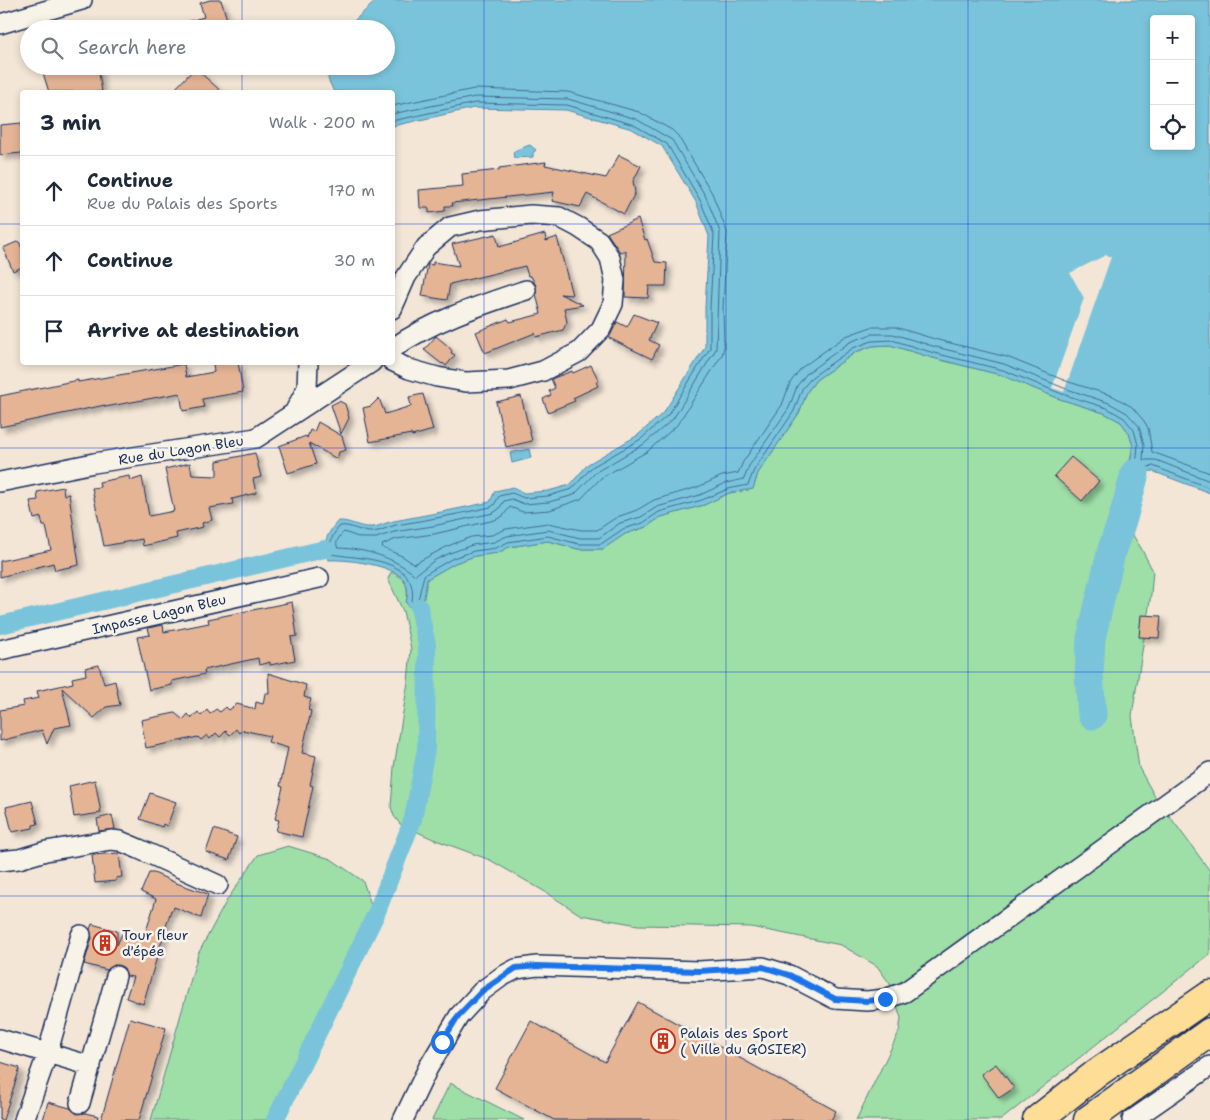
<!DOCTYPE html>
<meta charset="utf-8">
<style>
body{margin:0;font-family:"Shantell Sans",sans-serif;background:#f2f2f3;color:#1f2937}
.controls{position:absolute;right:15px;top:15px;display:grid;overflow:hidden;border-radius:5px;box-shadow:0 2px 8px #0003}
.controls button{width:45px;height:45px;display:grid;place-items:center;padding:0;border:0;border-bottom:1px solid #e0e1e3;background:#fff;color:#1f2937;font:25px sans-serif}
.stop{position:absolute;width:15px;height:15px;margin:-11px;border:4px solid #1a73e8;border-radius:50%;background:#fff}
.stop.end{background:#1a73e8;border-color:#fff;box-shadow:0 1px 5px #0008}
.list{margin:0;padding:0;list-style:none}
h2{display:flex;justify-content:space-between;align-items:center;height:65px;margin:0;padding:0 20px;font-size:21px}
h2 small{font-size:16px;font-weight:400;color:#747a83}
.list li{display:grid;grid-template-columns:32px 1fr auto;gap:15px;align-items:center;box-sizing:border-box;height:70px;padding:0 20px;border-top:1px solid #e0e1e3}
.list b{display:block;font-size:19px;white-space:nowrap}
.list p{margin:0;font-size:16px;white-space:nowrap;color:#747a83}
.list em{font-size:16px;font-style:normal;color:#747a83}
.icon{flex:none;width:28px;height:28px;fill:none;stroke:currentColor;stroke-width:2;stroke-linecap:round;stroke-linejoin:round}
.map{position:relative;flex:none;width:1210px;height:1120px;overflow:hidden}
.search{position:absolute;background:#fff;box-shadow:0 2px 8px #0003;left:20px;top:20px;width:375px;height:55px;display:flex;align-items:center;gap:12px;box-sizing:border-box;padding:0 18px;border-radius:28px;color:#747a83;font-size:19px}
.panel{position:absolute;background:#fff;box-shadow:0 2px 8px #0003;left:20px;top:90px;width:375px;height:275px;border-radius:5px}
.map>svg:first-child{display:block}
.green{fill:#9edea7;stroke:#5c8682}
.water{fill:#7ac4db;stroke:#5488a9;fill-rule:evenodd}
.pier{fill:#f3e6d7}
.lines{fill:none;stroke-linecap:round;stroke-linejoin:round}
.shore{stroke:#416b90;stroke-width:1}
.canal{stroke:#7ac4db;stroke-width:18}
.river{stroke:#7ac4db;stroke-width:29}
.building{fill:#e4b495;stroke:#1b2f5e;filter:url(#shadow)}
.street-casing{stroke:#1b2f5e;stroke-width:22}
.highway-casing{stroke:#1b2f5e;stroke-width:31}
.street{stroke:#f7f3e8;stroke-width:19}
.highway{stroke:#fedd96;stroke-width:28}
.route{stroke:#1a73e8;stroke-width:6}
.grid{fill:none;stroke:#1d4ed8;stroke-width:1;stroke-opacity:0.55}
.labels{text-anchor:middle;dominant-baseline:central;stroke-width:5;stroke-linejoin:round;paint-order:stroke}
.street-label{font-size:14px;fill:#1b2f5e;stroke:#f7f3e8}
.poi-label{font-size:14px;fill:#1b2f5e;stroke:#f7f3e8;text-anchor:start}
</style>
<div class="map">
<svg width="1210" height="1120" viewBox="0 0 1210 1120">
<defs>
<filter id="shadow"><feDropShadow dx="4.5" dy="4.5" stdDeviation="2.5" flood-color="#0004"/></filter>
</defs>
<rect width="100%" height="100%" fill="#f3e6d7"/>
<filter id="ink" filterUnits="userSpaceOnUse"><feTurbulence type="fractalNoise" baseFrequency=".02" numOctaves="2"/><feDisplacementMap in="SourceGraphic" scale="10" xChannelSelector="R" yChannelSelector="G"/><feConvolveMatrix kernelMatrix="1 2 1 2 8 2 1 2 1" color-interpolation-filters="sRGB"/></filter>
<g filter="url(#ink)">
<path class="green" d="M890 345 933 358 1001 375 1060 399 1104 413 1121 422 1129 433 1133 446 1130 461 1117 504 1120 515 1141 548 1153 571 1151 594 1132 716 1139 768 1154 795 1210 871V954L1001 1120H856L899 1032 901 1018 890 984 877 966 841 945 751 927 638 925 581 915 542 890 490 860 433 839 400 824 394 816 391 807 394 767 408 682 411 649 403 611 388 579 391 572C407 579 409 587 406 603H423L427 579 455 563 475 556 497 553 509 547 548 541 578 549H603L625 534 646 527 661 517 704 505 729 493 753 489 758 473 799 413 807 392 816 380 856 352 872 346Z
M288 846 331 859 363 881 372 908 366 930 272 1120H151L198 954 227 900 258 855Z
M450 1083 524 1120H432Z"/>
<path class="water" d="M377 0H1210V493L1152 471 1145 472 1141 477 1129 468 1133 446 1129 433 1121 422 1104 413 1060 399 1001 375 933 358 890 345 872 346 856 352 816 380 807 392 799 413 758 473 753 489 729 493 704 505 661 517 646 527 625 534 603 549H578L548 541 509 547 498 553 475 556 455 563 427 579 423 603 412 609 406 603C408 595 409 588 404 580 394 565 347 559 329 560 318 548 329 531 338 521 350 520 359 528 371 527 379 527 386 522 394 521 426 515 458 509 490 502L495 491 513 487 524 493 548 491 570 485 588 464 638 435 664 412 705 347V308L709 236 696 202 662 146 632 129 566 110 474 108 393 126 392 92H334L328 79 330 66H386V29H345ZM1154 19H1191V146H1154Z
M530 145 536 150 533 153V157L514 158 513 152C517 149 524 147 530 145Z
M529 449 531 458 512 463 510 453Z"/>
<path class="pier" d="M1106 255 1111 257 1064 392 1052 388 1084 298 1070 273Z"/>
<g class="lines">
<path class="shore" d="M392 106 474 89 568 92 639 112 672 130 678 136 712 193 727 232 723 308 724 347 722 355 677 425 648 451 601 478 581 499 550 510 523 512 510 507 503 516 495 520 434 534 396 539 382 545 383 548 402 556 414 564 448 546 471 537 492 535 506 529 548 523 581 530H597L617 517 637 510 654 500 698 487 722 476 738 473 743 462 782 405 790 383 801 368 846 336 871 327H895L938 340 1007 357 1066 381 1113 396 1132 407 1144 421 1148 428 1152 452 1210 473
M392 114 475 97 568 99 636 119 672 140 706 197 720 232 716 349 673 419 644 444 596 472 574 495 549 502 524 504 512 499 504 501 499 509 493 513 433 526 394 532 376 538H361L344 532C340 535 334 543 338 548 366 549 393 557 415 575L435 560 450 553 472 545 494 542 507 536 548 530 580 538H599L620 523 641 517 657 507 700 495 726 483 744 479 749 466 789 408 797 386 807 373 850 342 872 334H893L936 347 1004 364 1064 388 1109 403 1127 413 1139 426 1144 445 1143 460H1156L1210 481
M392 121 475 103 567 105 634 125 667 144 700 200 714 234 710 308V348L668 415 641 439 592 467 572 489 548 496 524 498 512 493 499 496 494 505 491 507C459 514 427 520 396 525 388 527 381 531 373 532 361 533 351 524 340 526 333 534 328 543 331 554 359 559 419 557 412 601L413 603 418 600 424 575 453 558 474 551 496 548 508 542 548 536 579 544H601L623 529 643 523 659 512 702 500 728 489 748 485 754 470 794 411 802 389 812 377 853 348 872 341 892 340 934 353 1003 370 1062 394 1107 408 1124 418 1134 430 1138 445 1136 467 1140 469 1153 466 1210 488"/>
<path class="canal" d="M0 625 325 549
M275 1120 376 914 413 819 426 749 427 645 419 607"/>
<path class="river" d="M1092 715 1089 674 1091 638 1112 549 1123 518 1135 473"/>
</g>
<path class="building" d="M210 0H221L230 29H175V25L204 17 200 3Z
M65 66H98L102 92H49L43 73Z
M195 68 222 92H172Z
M22 123V153L0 155V125Z
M619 155 641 166 633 181 635 193 624 214 587 194 580 207 552 201 554 192 452 203 453 206H445V211L429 213V208H420L419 190 463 186 462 174 499 170V168L546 162 545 165 606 178Z
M638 219 645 240 647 239 655 262 667 263 666 286H649L648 298 625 297 626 250 620 252 607 233Z
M496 234 499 247 545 234 546 241 557 237 572 295 560 294 583 305 564 308 567 322 563 330 536 337 535 333 485 353 476 332 508 319 510 322 541 314 536 294V286L531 276H528L525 266 450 284 447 300 422 296 428 264 433 265V262L459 266 452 244Z
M19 241 22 249V267L13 271 3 248Z
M634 314 657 323 649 340 659 345 652 359 609 338 617 322 627 327Z
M436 336 448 346 452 351 451 353 455 355 446 366 443 363 442 364 424 350Z
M223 362H238L243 392 202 399 204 407 183 411 180 393 105 407V405L0 427V396L78 380V382L184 364 186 377 214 372 213 364Z
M591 365 599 381 596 382 598 386 573 398 575 401 548 412 543 399 551 395 549 391 555 388 551 379 572 371 573 373Z
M423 394 433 430 412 436 411 434 370 442 363 408 371 406 379 398 385 414 411 406 409 397Z
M521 396 532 441 506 447 496 402Z
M339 401 345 404 349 418 341 434 331 405Z
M318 422 342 436 346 450 339 452 337 459 309 443 316 464 288 473 279 446 306 436 307 438 310 430 314 432Z
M255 453 261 477 253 479 256 493 232 499 233 504 209 508 212 520 202 523 203 527 176 533 177 538 143 546 142 539 104 546 92 488 100 487 99 482 129 476 130 481 142 477 149 516 174 511 165 469 190 463 192 475 217 476V461Z
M1071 457 1099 481 1082 501 1054 476Z
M63 487 64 495 69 494 79 565 55 570 53 563 0 577V561L51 550 46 526H43L41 517 34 519 30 501 38 500 37 492Z
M292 602 297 636 291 637 295 660 270 665V662L259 665 258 658 204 670 205 674 172 681V685L149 690 137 637 150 635 148 628 163 625 164 632 209 623 208 619Z
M1141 615 1161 616 1159 638 1139 637Z
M99 665 104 684 115 681 120 705 106 707 94 718 62 688 71 725 54 728 47 744 42 730 0 741V710L24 706 23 701 39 698 37 691 73 683 72 678 86 675 85 668Z
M268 673 306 685 304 697 311 699 308 710 311 711 302 753 316 756 310 785 313 786 302 837 276 831 279 820 275 819 283 787 280 786 288 748 268 742 270 736 242 730 239 733 236 729 230 735 226 731 220 737 216 733 210 739 207 735 201 740 198 737 146 748 141 720 175 713 183 720 188 714 191 718 198 712 201 716 207 710 210 714 216 709 220 712 226 707 229 710 237 704 255 709 256 702 263 704 265 693H269Z
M95 780 101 813 74 817 69 786Z
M150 793 176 802 167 826 163 824 162 827 140 819Z
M32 801 38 824 33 825V828L12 832 6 807Z
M112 815 115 829 99 831 97 819Z
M214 829 237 837 229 860 206 852Z
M119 853 122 877 116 878V881L95 883 92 855Z
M149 873H154L176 883 208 894 201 918 174 907 173 910H171L143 1004 126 998 133 977 127 976 124 968 119 965H114L107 970 84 964 92 938 90 929 92 924 117 931V945L122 934 144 938 156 899 141 892Z
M638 1002 836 1111 831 1120H554L495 1088 531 1021 605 1062Z
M130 1018 166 1028 139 1120H101Z
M0 1062 20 1068 3 1120H0Z
M996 1064 1014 1088 999 1098 981 1074Z
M48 1102 70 1108 77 1114 85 1113 98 1116 97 1120H43Z"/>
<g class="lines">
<defs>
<path id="street" d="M0 24 82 0
M392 309 406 277 426 247 450 227 480 220 531 215 559 217 578 227 599 241 610 258 615 280 613 304 601 329 579 352 543 371 509 380 466 382 437 377 409 369 392 361
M392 349C431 321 481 305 526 290
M295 411 307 388 308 362
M0 482 94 463 256 438 372 362
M0 650 319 578
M0 861 19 859 46 851 111 840 120 841 139 849 218 885
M0 1039 91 1066
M80 1103 116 976
M24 1120 47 1055 81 935
M403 1120 428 1068 459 1016 482 991 501 977 516 969 537 966 699 971 763 967 789 975 835 999 867 1001 885 999 905 992 1210 772
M1132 1120 1210 1066"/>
<path id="highway" d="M1037 1120 1097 1073 1210 995
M1088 1120 1210 1032"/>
</defs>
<use href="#street" class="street-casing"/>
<use href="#highway" class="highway-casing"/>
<use href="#street" class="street"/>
<use href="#highway" class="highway"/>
</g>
</g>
<g class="lines" filter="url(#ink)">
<path class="route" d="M442 1042 458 1016 482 991 516 968 537 966 699 971 763 967 789 975 835 999 867 1001 885 999"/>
</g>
<path class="grid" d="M242 0V29M484 0V1120M726 0V1120M968 0V1120M242 66V92M0 224H22M392 224H1210M242 362V1120M0 448H1210M0 672H1210M0 896H1210"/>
<defs>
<symbol id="building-ring" viewBox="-11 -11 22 22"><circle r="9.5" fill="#f7f3e8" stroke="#c8321e" stroke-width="1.5"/><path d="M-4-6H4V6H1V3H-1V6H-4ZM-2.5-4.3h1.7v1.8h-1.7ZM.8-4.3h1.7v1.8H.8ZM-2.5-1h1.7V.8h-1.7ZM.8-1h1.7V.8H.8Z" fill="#c8321e"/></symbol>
</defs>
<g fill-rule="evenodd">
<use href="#building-ring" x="91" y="929" width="28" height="28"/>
<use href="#building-ring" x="649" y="1027" width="28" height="28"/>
</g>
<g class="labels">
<g class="street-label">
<text transform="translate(181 450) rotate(-9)">Rue du Lagon Bleu</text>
<text transform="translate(159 614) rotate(-13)">Impasse Lagon Bleu</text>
</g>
<g class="poi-label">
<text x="122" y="935">Tour fleur<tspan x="122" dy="16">d'épée</tspan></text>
<text x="680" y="1033">Palais des Sport<tspan x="680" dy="16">( Ville du GOSIER)</tspan></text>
</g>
</g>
</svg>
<div class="controls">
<button>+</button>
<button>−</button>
<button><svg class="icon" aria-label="locate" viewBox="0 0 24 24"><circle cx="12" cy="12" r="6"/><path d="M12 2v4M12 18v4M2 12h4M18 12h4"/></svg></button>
</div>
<div class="stop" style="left:442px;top:1042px"></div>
<div class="stop end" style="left:885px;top:999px"></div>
<div class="search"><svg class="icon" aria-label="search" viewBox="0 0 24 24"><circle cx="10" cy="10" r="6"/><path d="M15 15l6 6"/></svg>Search here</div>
<section class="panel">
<h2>3 min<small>Walk · 200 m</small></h2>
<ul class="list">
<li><svg class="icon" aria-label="ahead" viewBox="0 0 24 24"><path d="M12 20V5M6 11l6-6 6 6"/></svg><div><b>Continue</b><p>Rue du Palais des Sports</p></div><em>170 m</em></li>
<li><svg class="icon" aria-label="ahead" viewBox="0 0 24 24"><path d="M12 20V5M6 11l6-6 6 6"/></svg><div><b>Continue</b></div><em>30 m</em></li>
<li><svg class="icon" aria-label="arrive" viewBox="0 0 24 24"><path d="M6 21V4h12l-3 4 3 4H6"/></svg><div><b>Arrive at destination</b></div></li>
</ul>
</section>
</div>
